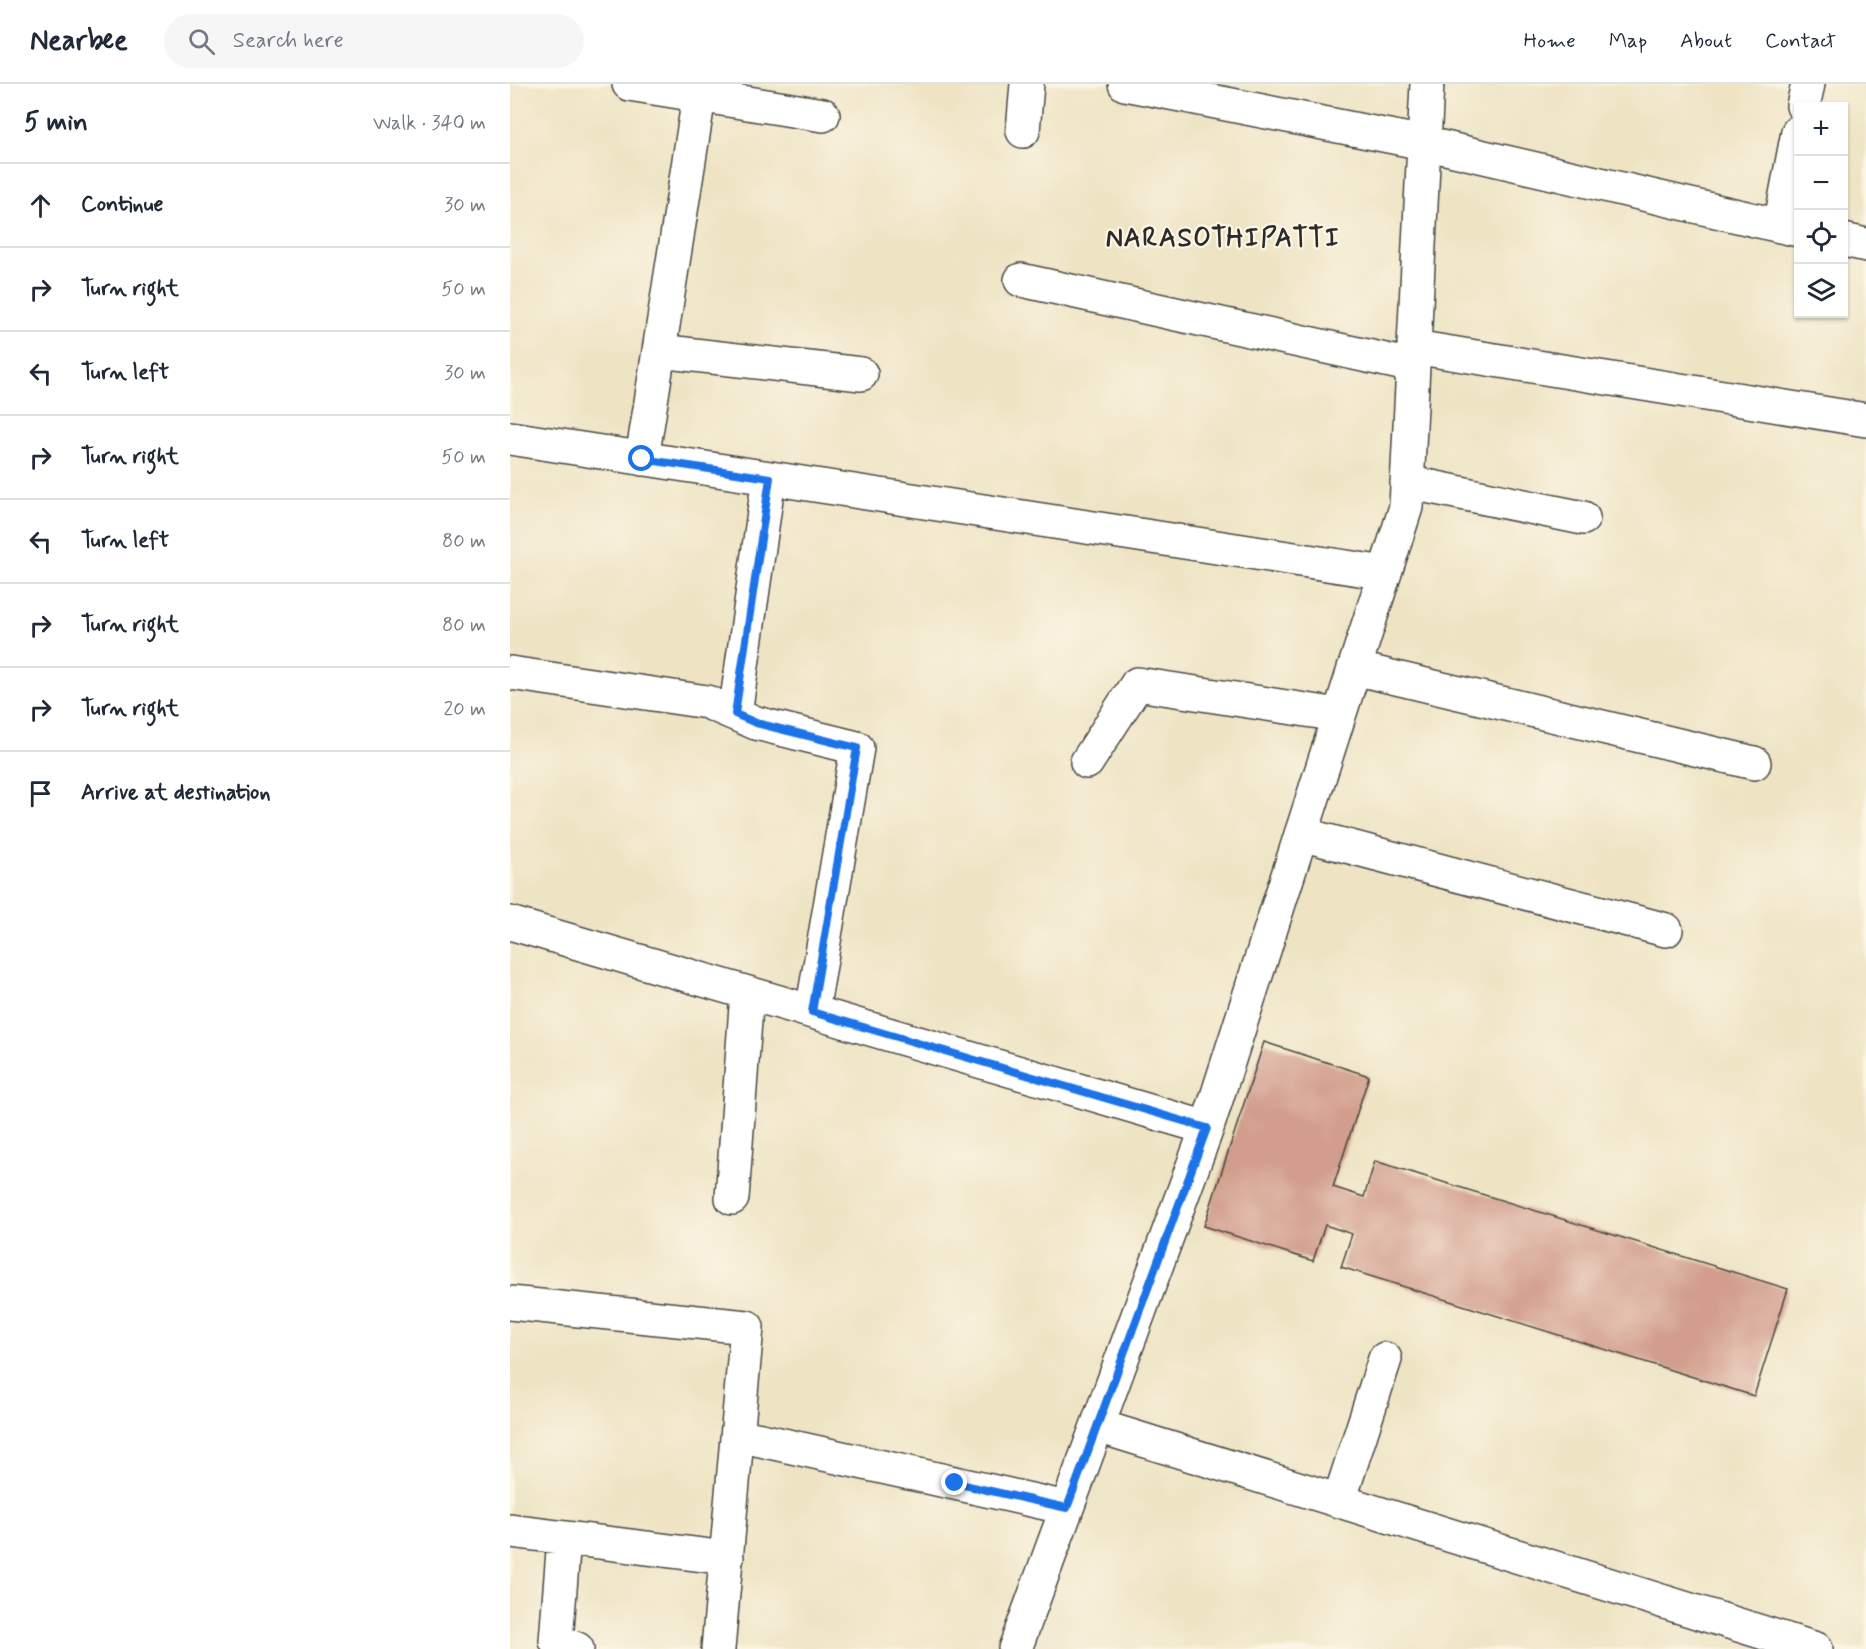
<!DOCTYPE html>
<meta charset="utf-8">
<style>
body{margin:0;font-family:Mynerve,sans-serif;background:#f6f6f7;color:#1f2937}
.controls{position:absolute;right:18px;top:18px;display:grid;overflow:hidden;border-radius:0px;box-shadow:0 2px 4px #0004}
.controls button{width:54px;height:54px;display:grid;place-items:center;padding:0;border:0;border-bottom:2px solid #e0e1e3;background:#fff;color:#1f2937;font:30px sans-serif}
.stop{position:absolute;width:18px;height:18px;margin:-14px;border:4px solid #1a73e8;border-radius:50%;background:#fff}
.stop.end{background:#1a73e8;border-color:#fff;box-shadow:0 2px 6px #0008}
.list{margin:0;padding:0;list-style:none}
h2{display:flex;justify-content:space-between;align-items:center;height:78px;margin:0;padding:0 24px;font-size:26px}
h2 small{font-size:20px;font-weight:400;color:#747a83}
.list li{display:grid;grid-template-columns:39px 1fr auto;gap:18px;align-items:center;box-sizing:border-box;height:84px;padding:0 24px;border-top:2px solid #e0e1e3}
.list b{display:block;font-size:22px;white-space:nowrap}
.list em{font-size:20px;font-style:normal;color:#747a83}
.icon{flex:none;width:33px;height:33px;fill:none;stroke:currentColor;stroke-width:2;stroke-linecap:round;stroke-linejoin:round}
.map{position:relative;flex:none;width:1356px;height:1565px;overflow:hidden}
header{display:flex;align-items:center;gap:36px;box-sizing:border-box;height:84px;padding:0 30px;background:#fff;border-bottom:2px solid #e0e1e3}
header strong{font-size:28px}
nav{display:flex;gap:33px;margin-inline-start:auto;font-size:21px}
.search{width:420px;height:54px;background:#f6f6f7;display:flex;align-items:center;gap:15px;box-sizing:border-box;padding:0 21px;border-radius:33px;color:#747a83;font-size:22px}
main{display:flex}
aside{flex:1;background:#fff}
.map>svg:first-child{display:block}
.building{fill:#d29d8c}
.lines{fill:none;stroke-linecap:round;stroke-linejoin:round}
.minor-casing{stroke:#484742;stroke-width:36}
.minor{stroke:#fff;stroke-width:33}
.route{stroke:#1a73e8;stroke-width:8}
.labels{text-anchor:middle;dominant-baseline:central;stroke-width:4.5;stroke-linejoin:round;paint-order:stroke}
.district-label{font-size:26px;font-weight:bold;letter-spacing:1.5px;fill:#2b2b2b;stroke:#fcf5e5}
</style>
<header>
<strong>Nearbee</strong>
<div class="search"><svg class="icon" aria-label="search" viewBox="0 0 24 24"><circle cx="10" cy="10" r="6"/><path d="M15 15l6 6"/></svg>Search here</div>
<nav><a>Home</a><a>Map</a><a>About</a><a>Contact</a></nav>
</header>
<main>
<aside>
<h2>5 min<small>Walk · 340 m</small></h2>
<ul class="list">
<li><svg class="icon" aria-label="ahead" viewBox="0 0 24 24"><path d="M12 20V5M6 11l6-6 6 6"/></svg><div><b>Continue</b></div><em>30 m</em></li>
<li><svg class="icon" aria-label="right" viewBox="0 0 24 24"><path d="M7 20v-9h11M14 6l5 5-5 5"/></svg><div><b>Turn right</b></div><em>50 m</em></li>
<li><svg class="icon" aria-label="left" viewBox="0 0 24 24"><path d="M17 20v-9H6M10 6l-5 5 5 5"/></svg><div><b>Turn left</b></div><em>30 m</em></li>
<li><svg class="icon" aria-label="right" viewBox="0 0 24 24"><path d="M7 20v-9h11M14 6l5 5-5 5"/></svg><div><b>Turn right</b></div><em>50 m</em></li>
<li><svg class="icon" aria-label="left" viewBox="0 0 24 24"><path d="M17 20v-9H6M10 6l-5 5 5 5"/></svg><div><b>Turn left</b></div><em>80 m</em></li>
<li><svg class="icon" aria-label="right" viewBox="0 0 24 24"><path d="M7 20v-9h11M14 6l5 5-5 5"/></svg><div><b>Turn right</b></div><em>80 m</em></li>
<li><svg class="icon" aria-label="right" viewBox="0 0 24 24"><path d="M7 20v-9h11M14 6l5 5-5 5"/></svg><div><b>Turn right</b></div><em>20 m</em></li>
<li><svg class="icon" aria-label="arrive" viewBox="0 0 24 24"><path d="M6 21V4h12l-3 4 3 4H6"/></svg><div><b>Arrive at destination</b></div></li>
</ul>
</aside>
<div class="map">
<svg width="1356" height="1565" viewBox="0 0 1356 1565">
<rect width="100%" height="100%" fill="#fcf5e5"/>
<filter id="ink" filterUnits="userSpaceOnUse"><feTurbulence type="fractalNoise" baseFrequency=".0167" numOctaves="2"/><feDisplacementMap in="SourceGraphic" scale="12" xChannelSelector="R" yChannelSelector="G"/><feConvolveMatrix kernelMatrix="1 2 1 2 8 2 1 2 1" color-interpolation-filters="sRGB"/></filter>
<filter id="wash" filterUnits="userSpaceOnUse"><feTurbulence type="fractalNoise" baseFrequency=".008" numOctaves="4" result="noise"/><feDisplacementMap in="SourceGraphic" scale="24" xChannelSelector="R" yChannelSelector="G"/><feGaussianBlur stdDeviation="1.35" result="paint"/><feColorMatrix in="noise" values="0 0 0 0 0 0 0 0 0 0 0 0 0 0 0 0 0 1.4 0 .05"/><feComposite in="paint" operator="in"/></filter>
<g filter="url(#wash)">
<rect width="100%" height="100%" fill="#eee4c4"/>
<g id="blocks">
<path class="building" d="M754 958 859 992 823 1103 854 1113 865 1077 1278 1205 1244 1312 831 1183 842 1150 815 1141 803 1177 694 1142Z"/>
</g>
</g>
<g filter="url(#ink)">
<use href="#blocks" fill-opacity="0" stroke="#484742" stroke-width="1.5"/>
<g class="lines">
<defs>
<path id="minor" d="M119 0 313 31
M615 0 914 59 1288 146
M1293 22 1298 0
M513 47 517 0
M1270 142 1288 48
M1334 156 1356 161
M511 196 903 282
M904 263 1356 336
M149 267 351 290
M0 354 875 489
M132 375 191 0
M897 398 1073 434
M844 584 1244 679
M0 589 197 618 246 639 347 664 302 928
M225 630 259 394
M577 678 627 600 829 631
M791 750 1156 846
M0 839 697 1044
M222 1114 237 909
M0 1219 237 1243 208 1565
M588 1342 1306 1565
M228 1351 557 1424
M829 1417 875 1275
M0 1447 217 1474
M54 1454 46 1557 67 1565
M505 1565 697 1044 896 423 917 0"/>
</defs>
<use href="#minor" class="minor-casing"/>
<use href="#minor" class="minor"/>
</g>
</g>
<g class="lines" filter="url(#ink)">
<path class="route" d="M132 375 260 394 225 630 246 639 347 664 302 928 697 1044 557 1424 445 1399"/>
</g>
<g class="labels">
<g class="district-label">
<text x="713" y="155">NARASOTHIPATTI</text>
</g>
</g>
</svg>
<div class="controls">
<button>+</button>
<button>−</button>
<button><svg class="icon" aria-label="locate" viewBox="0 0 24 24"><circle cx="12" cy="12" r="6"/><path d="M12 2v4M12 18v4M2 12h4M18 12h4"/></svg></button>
<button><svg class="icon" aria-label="layers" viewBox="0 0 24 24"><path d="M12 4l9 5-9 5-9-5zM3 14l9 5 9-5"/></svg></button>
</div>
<div class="stop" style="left:132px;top:375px"></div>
<div class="stop end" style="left:445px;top:1399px"></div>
</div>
</main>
